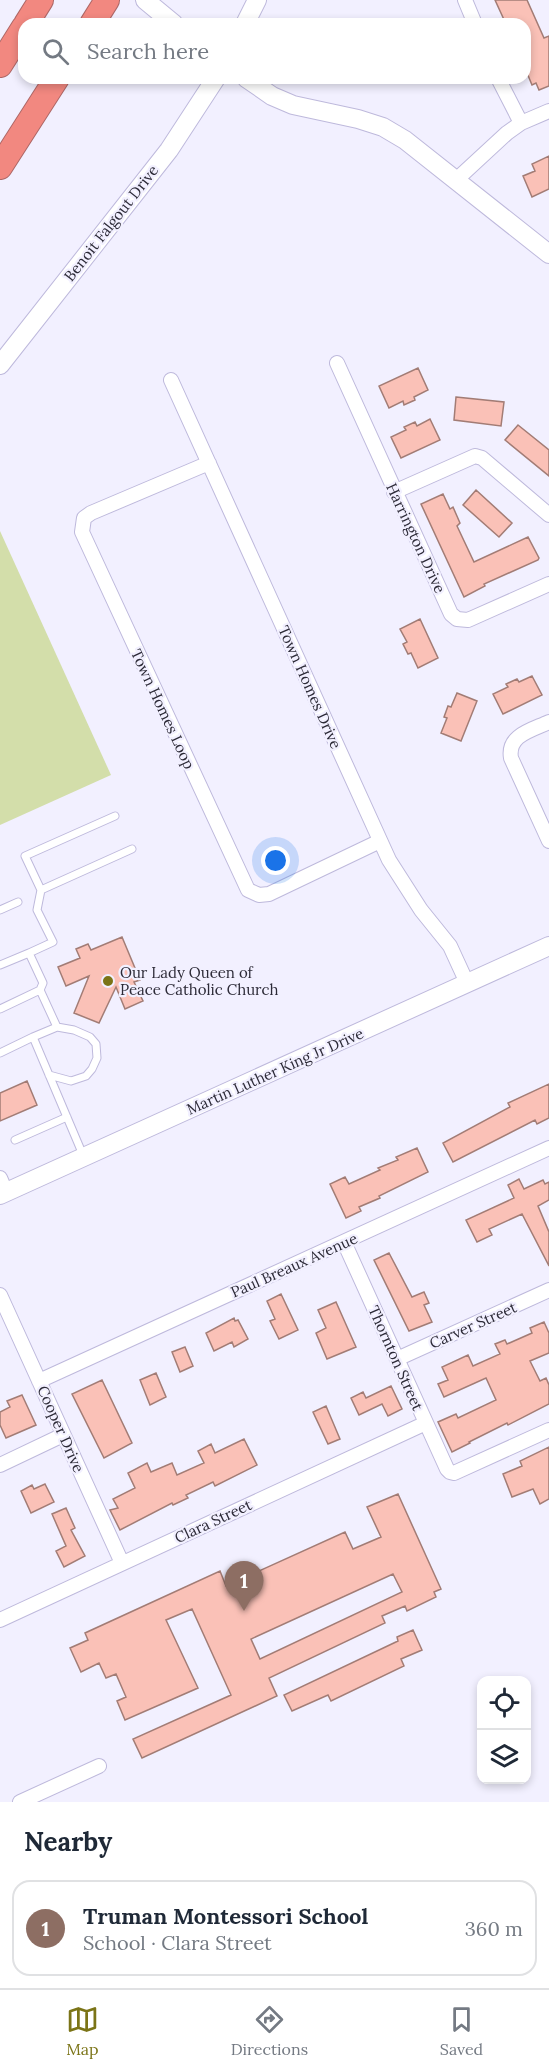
<!DOCTYPE html>
<meta charset="utf-8">
<style>
body{margin:0;font-family:Lora,serif;background:#f2f2f3;color:#1f2937}
.controls{position:absolute;right:18px;bottom:18px;display:grid;overflow:hidden;border-radius:12px;box-shadow:0 3px 9px #0003}
.controls button{width:54px;height:54px;display:grid;place-items:center;padding:0;border:0;border-bottom:2px solid #e0e1e3;background:#fff;color:#1f2937;font:30px sans-serif}
.you{position:absolute;left:276px;top:861px;width:21px;height:21px;margin:-15px;border:4px solid #fff;border-radius:50%;background:#1a73e8;box-shadow:0 0 0 9px #1a73e833}
.badge{display:grid;place-items:center;width:39px;height:39px;border-radius:50%;background:#7b7417;color:#fff;font-size:20px;font-weight:700}
.pin{position:absolute;translate:-50% -50px;filter:drop-shadow(0 2px 3px #0008)}
.pin::after{content:'';position:absolute;top:32px;width:21px;height:18px;background:inherit;clip-path:polygon(0 0,100% 0,50% 100%)}
.list{margin:0;padding:0;list-style:none}
h2{display:flex;justify-content:space-between;align-items:center;height:78px;margin:0;padding:0 24px;font-size:26px}
h2 small{font-size:20px;font-weight:400;color:#747a83}
.list li{display:grid;grid-template-columns:39px 1fr auto;gap:18px;align-items:center;box-sizing:border-box;height:96px;margin:0 12px 12px;padding:0 12px;border:2px solid #e0e1e3;border-radius:18px}
.list b{display:block;font-size:22px;white-space:nowrap}
.list p{margin:0;font-size:20px;white-space:nowrap;color:#747a83}
.list em{font-size:20px;font-style:normal;color:#747a83}
.icon{flex:none;width:33px;height:33px;fill:none;stroke:currentColor;stroke-width:2;stroke-linecap:round;stroke-linejoin:round}
.map{position:relative;flex:none;width:549px;height:1802px;overflow:hidden}
.search{position:absolute;background:#fff;box-shadow:0 3px 9px #0003;left:18px;right:18px;top:18px;height:66px;display:flex;align-items:center;gap:15px;box-sizing:border-box;padding:0 21px;border-radius:18px;color:#747a83;font-size:22px}
.sheet{height:186px;background:#fff}
nav{display:flex;justify-content:space-around;align-items:center;box-sizing:border-box;height:84px;border-top:2px solid #e0e1e3;background:#fff;font-size:16px;color:#747a83}
nav a{display:grid;justify-items:center;gap:3px}
nav .on{color:#7b7417}
.map>svg:first-child{display:block}
.green{fill:#d3deaa}
.building{fill:#fac1b7;stroke:#a27c75;stroke-width:1.5;fill-rule:evenodd}
.lines{fill:none;stroke-linecap:round;stroke-linejoin:round}
.lane-casing{stroke:#beb9dc;stroke-width:9}
.street-casing{stroke:#beb9dc;stroke-width:16}
.secondary-casing{stroke:#beb9dc;stroke-width:20}
.highway-casing{stroke:#ad6766;stroke-width:26}
.lane{stroke:#fff;stroke-width:7}
.street{stroke:#fff;stroke-width:14}
.secondary{stroke:#fff;stroke-width:18}
.highway{stroke:#f28880;stroke-width:24}
.poi-dot{fill:#7b7417;stroke:#f2f0ff;stroke-width:2}
.labels{text-anchor:middle;dominant-baseline:central;stroke-width:4.5;stroke-linejoin:round;paint-order:stroke}
.street-label{font-size:15px;fill:#2c2a37;stroke:#f2f0ff}
.poi-label{font-size:15px;fill:#2c2a37;stroke:#f2f0ff;text-anchor:start}
</style>
<div class="map">
<svg width="549" height="1802" viewBox="0 0 549 1802">
<rect width="100%" height="100%" fill="#f2f0ff"/>
<path class="green" d="M0 531 111 775 0 825Z"/>
<path class="building" d="M495 0H527L544 38 549 36V86L539 90 536 83 532 85 525 68V24H506Z
M549 156V189L532 197 523 176 535 171 532 164Z
M418 368 428 390 414 397 415 400 404 405 403 401 389 408 379 386Z
M456 397 504 402 501 426 454 420Z
M430 419 440 440 401 458 391 437 406 430 404 427 415 422 417 426Z
M518 425 549 450V476L505 440Z
M476 490 512 523 499 537 463 505Z
M443 494 450 509 453 507 460 523 457 526 474 562 528 537 539 558 538 560 484 584 485 586 464 597 421 504Z
M420 619 438 658 418 668 411 653 408 654 403 644 407 642 400 629Z
M532 676 542 695 503 714 493 694 508 687 506 684 517 679 519 682Z
M457 693 477 701 461 741 441 733 447 718 444 717 448 706 451 707Z
M122 937 140 980 134 982 143 1001 125 1009 116 987 99 1023 74 1013 89 976 66 986 58 967 80 958 76 949 88 944 91 950Z
M27 1081 37 1105 0 1121V1093Z
M549 1084V1118L537 1124 535 1120 453 1162 443 1143 510 1107 508 1103Z
M417 1148 428 1172 379 1196 380 1198 359 1207 361 1211 346 1218 330 1184 345 1177 349 1184 380 1170 378 1168 398 1160 396 1157Z
M519 1179 524 1189 543 1180 545 1184 549 1182V1200L538 1206 549 1232V1266L522 1214 489 1229 492 1235 477 1242 466 1220 514 1198 508 1185Z
M389 1253 412 1297 424 1292 429 1303 424 1305 432 1322 409 1331 374 1260Z
M281 1294 298 1330 279 1339 270 1321 275 1319 267 1301Z
M336 1302 356 1347 327 1359 316 1333 326 1328 318 1310Z
M234 1318 235 1321 238 1320 248 1339 234 1347 232 1342 214 1351 206 1333Z
M544 1322 549 1333V1353L530 1361 540 1381 546 1378 549 1385V1404L508 1425 507 1423 469 1442 470 1443 452 1452 438 1422 456 1414 458 1418 496 1400 486 1378 444 1397 438 1384 448 1380 442 1367 468 1355 473 1366 500 1354 495 1344 505 1340 507 1344 532 1333 530 1328Z
M185 1347 193 1366 180 1372 172 1352Z
M156 1373 166 1397 150 1405 140 1380Z
M102 1380 132 1443 104 1458 72 1394Z
M391 1386 402 1409 388 1416 382 1404 359 1415 351 1398 363 1392 366 1398Z
M22 1395 36 1425 6 1438 0 1425V1412L10 1407 7 1401Z
M326 1406 340 1439 328 1444 313 1412Z
M244 1439 257 1465 215 1486 213 1482 186 1495 188 1498 173 1505 172 1503 120 1530 110 1510 118 1508 113 1499 135 1488 128 1473 147 1463 151 1472 172 1463 177 1475 204 1463 198 1451 211 1444 215 1453Z
M549 1447V1499L540 1504 533 1489 512 1497 503 1474 522 1466 520 1461Z
M45 1484 54 1502 31 1513 21 1491 32 1485 34 1489Z
M398 1494 441 1589 434 1592 436 1597 407 1611 405 1606 382 1616 385 1623 269 1678 277 1696 142 1758 133 1739 231 1695 192 1609 166 1620 198 1688 125 1720 117 1701 126 1697 116 1674 106 1678 99 1663 81 1672 70 1648 88 1640 85 1633 220 1571 226 1586 345 1532 353 1549 381 1537 367 1507ZM393 1574 402 1592 260 1659 251 1639Z
M66 1508 75 1528 71 1530 85 1556 64 1567 56 1551 66 1546 52 1514Z
M413 1630 422 1650 401 1659 404 1666 331 1701 328 1695 292 1711 284 1695 398 1641 397 1637Z"/>
<g class="lines">
<defs>
<path id="lane" d="M41 890 25 856 115 816
M0 910 18 902
M29 953 53 942 37 910 41 890 132 849
M0 965 29 953 43 983 40 990
M0 1009 40 990 57 1027
M0 1053 33 1037
M49 1075 71 1081 86 1076 92 1069 97 1058 96 1044 90 1037 74 1030 57 1027 33 1037 83 1155
M15 1140 67 1117"/>
<path id="street" d="M465 0 475 24
M498 78 521 123
M455 181 507 133 521 123 549 111
M337 363 451 614 457 619 468 620 549 584
M171 380 389 860 421 910 450 946 467 983
M209 463 91 513 84 518 82 532 248 890 259 895 269 894 380 841
M394 492 475 456 482 458 549 515
M549 722C532 730 507 735 511 758L549 841
M0 1178 6 1192
M344 1242 447 1469 450 1472 454 1473 549 1430
M0 1295 122 1563
M397 1359 549 1290
M39 1381 549 1148
M0 1465 63 1435
M0 1620 426 1423
M20 1802 99 1766"/>
<path id="secondary" d="M145 0 174 24
M245 24 257 0
M246 78 272 96 293 105 358 119 383 127 405 140 549 254
M0 365 169 150 216 78
M0 1195 549 946"/>
<path id="highway" d="M26 24 41 0
M92 24 107 0
M0 65 24 27
M0 167 57 78"/>
</defs>
<use href="#lane" class="lane-casing"/>
<use href="#street" class="street-casing"/>
<use href="#secondary" class="secondary-casing"/>
<use href="#highway" class="highway-casing"/>
<use href="#lane" class="lane"/>
<use href="#street" class="street"/>
<use href="#secondary" class="secondary"/>
<use href="#highway" class="highway"/>
</g>
<circle class="poi-dot" cx="108" cy="981" r="6"/>
<g class="labels">
<g class="street-label">
<text transform="translate(111 223) rotate(-52)">Benoit Falgout Drive</text>
<text transform="translate(416 538) rotate(65)">Harrington Drive</text>
<text transform="translate(310 687) rotate(66)">Town Homes Drive</text>
<text transform="translate(163 709) rotate(65)">Town Homes Loop</text>
<text transform="translate(275 1071) rotate(-24)">Martin Luther King Jr Drive</text>
<text transform="translate(294 1265) rotate(-24)">Paul Breaux Avenue</text>
<text transform="translate(473 1325) rotate(-24)">Carver Street</text>
<text transform="translate(396 1358) rotate(66)">Thornton Street</text>
<text transform="translate(61 1429) rotate(66)">Cooper Drive</text>
<text transform="translate(213 1521) rotate(-25)">Clara Street</text>
</g>
<g class="poi-label">
<text x="120" y="972">Our Lady Queen of<tspan x="120" dy="17">Peace Catholic Church</tspan></text>
</g>
</g>
</svg>
<div class="controls">
<button><svg class="icon" aria-label="locate" viewBox="0 0 24 24"><circle cx="12" cy="12" r="6"/><path d="M12 2v4M12 18v4M2 12h4M18 12h4"/></svg></button>
<button><svg class="icon" aria-label="layers" viewBox="0 0 24 24"><path d="M12 4l9 5-9 5-9-5zM3 14l9 5 9-5"/></svg></button>
</div>
<div class="you"></div>
<div class="pin badge" style="left:244px;top:1611px;background:#8d6e63">1</div>
<div class="search"><svg class="icon" aria-label="search" viewBox="0 0 24 24"><circle cx="10" cy="10" r="6"/><path d="M15 15l6 6"/></svg>Search here</div>
</div>
<section class="sheet">
<h2>Nearby<small></small></h2>
<ul class="list">
<li><span class="badge" style="background:#8d6e63">1</span><div><b>Truman Montessori School</b><p>School · Clara Street</p></div><em>360 m</em></li>
</ul>
</section>
<nav>
<a class="on"><svg class="icon" aria-label="map" viewBox="0 0 24 24"><path d="M3 6l6-2 6 2 6-2v14l-6 2-6-2-6 2zM9 4v14M15 6v14"/></svg>Map</a>
<a><svg class="icon" aria-label="directions" viewBox="0 0 24 24"><path d="M12 3l9 9-9 9-9-9zM9 14v-3h6M13 9l2 2-2 2"/></svg>Directions</a>
<a><svg class="icon" aria-label="saved" viewBox="0 0 24 24"><path d="M7 4h10v16l-5-4-5 4z"/></svg>Saved</a>
</nav>
